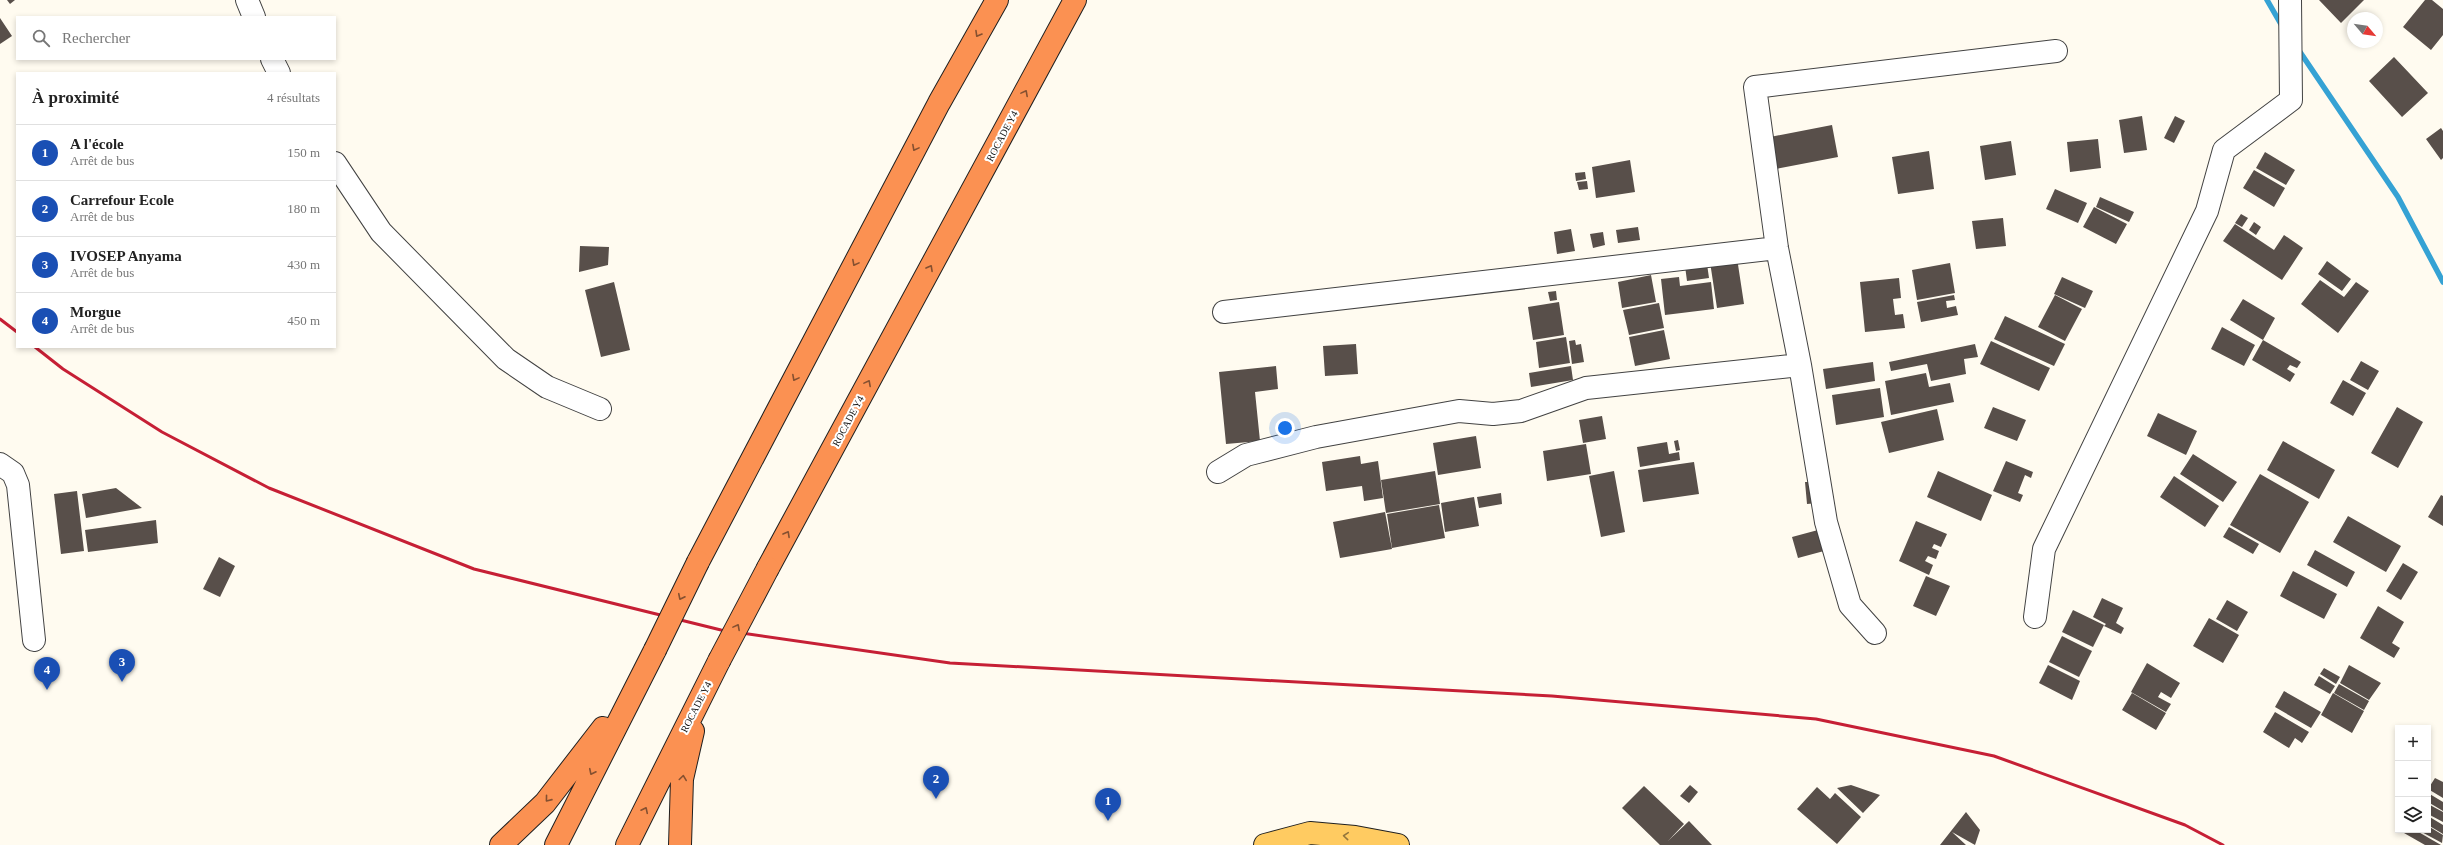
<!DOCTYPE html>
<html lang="fr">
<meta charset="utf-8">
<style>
body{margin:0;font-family:Georgia,serif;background:#f2f2f2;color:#222}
.controls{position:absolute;right:12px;bottom:12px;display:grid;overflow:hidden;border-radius:0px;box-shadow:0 2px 6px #0003}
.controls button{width:36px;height:36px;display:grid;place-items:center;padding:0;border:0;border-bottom:1px solid #e0e0e0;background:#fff;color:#222;font:20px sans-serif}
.compass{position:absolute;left:2347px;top:12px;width:36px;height:36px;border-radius:50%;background:#fff;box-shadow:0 2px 6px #0003;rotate:119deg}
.you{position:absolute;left:1285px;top:428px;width:14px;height:14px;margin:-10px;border:3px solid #fff;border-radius:50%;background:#1a73e8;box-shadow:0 0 0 6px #1a73e833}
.badge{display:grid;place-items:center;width:26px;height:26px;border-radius:50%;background:#7c3aed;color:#fff;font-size:13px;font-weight:700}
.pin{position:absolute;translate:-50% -33px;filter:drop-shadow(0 1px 2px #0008)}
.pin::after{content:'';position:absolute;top:21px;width:14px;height:12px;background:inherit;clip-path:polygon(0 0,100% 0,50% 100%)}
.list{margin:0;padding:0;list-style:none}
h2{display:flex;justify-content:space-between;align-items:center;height:52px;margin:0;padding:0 16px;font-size:17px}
h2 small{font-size:13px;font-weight:400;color:#767676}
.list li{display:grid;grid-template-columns:26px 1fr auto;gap:12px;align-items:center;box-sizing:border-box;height:56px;padding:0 16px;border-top:1px solid #e0e0e0}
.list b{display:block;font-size:15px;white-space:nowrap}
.list p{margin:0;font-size:13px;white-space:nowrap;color:#767676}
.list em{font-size:13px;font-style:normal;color:#767676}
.icon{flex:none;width:22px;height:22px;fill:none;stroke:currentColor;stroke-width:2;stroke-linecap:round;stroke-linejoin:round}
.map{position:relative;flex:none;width:2443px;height:845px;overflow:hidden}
.search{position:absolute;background:#fff;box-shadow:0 2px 6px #0003;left:16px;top:16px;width:320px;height:44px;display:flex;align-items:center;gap:10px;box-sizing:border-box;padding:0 14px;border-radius:0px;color:#767676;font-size:15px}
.panel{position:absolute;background:#fff;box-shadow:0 2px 6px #0003;left:16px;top:72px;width:320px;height:276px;border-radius:0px}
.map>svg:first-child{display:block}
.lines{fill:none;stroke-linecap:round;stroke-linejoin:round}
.stream{stroke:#35a2d4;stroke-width:5.5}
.building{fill:#584f4a}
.minor-casing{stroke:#424242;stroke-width:24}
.major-casing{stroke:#202020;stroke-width:24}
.highway-casing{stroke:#202020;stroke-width:24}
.minor{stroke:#fff;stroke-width:22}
.major{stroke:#ffcb61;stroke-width:22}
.highway{stroke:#fb9152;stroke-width:22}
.rail{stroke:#c61f35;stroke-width:3}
.highway-bridge-casing{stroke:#202020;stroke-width:24;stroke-linecap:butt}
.highway-bridge{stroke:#fb9152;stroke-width:22}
.oneway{stroke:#855030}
.oneway2{stroke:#93763c}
.labels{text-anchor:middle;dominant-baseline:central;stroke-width:4;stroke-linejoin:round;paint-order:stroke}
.street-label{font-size:10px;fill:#0f0f0f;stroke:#fff}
</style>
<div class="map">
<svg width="2443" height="845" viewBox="0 0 2443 845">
<rect width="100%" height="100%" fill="#fffbf0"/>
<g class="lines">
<path class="stream" d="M2267 0 2282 26
M2298 49 2398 197 2443 282"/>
</g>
<path class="building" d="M7 0H15L10 4Z
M2319 0H2364L2341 23Z
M2425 0H2432L2443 9V35L2431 50 2403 27Z
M0 18 12 36 0 44Z
M2394 57 2428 93 2402 117 2369 81Z
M2142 116 2147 150 2124 153 2119 120Z
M2175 116 2185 121 2174 143 2164 138Z
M1832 125 1838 157 1776 169 1770 137Z
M2441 128 2443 131V158L2441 160 2426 139Z
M2098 139 2101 168 2070 172 2067 142Z
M2011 141 2016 175 1985 180 1980 146Z
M1929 151 1934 189 1898 194 1892 157Z
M2265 152 2295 170 2286 185 2256 168Z
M1630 160 1635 192 1596 198 1592 167Z
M2254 170 2285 188 2274 207 2243 188Z
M1585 172 1586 179 1576 181 1575 173Z
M1587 181 1588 189 1579 190 1577 182Z
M2055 189 2087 203 2078 223 2046 209Z
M2100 197 2134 212 2129 222 2096 207Z
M2094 207 2127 224 2116 244 2083 227Z
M2241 214 2248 218 2242 227 2235 223Z
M2003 218 2006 246 1976 249 1972 221Z
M2254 222 2261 227 2256 235 2249 230Z
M2235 224 2274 250 2284 235 2303 248 2282 280 2223 241Z
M1638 227 1640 240 1618 243 1616 230Z
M1571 229 1575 251 1557 254 1554 232Z
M1603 232 1605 245 1593 248 1590 234Z
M580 246 609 247 608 265 579 272Z
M1737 258 1744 304 1717 308 1710 262Z
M2327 261 2351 279 2342 291 2318 274Z
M1950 263 1955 293 1917 300 1912 270Z
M1707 264 1709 278 1687 281 1685 266Z
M1651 275 1656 302 1622 308 1618 282Z
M1679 277 1680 286 1711 282 1714 309 1665 315 1661 279Z
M2062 277 2093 291 2085 308 2054 294Z
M1899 278 1901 298 1893 299 1895 315 1903 314 1905 328 1865 332 1860 282Z
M2320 280 2344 297 2356 282 2369 291 2338 333 2301 304Z
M614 282 630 350 601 357 585 290Z
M1556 291 1557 300 1550 301 1548 292Z
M1954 295 1955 300 1946 301 1947 308 1956 306 1958 315 1921 322 1917 302Z
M2055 295 2082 309 2065 341 2038 327Z
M2243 299 2275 318 2263 340 2230 320Z
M1559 302 1564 335 1533 340 1528 307Z
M1659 303 1664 328 1629 335 1623 310Z
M2005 316 2065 344 2054 366 1994 339Z
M2222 327 2255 345 2244 366 2211 349Z
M1664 330 1670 359 1635 366 1629 337Z
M1566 337 1570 363 1539 368 1536 342Z
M1575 340 1576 345 1581 344 1584 362 1572 364 1569 341Z
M2263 340 2301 362 2297 368 2290 365 2287 369 2295 374 2290 382 2252 360Z
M1991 341 2050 368 2039 391 1980 364Z
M1356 344 1358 374 1325 376 1323 346Z
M1975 344 1978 357 1964 359 1966 374 1931 381 1927 364 1891 371 1889 362Z
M2361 361 2379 371 2368 390 2350 380Z
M1873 362 1875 381 1826 389 1823 369Z
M1276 366 1278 389 1255 392 1260 441 1226 444 1219 372Z
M1571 366 1573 380 1531 387 1529 373Z
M1926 373 1929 387 1950 383 1954 402 1891 415 1885 381Z
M2343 380 2366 393 2353 416 2330 403Z
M1880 388 1884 417 1836 425 1832 395Z
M1993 407 2026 420 2017 441 1984 428Z
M2397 407 2423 422 2398 468 2371 453Z
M1937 409 1944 440 1889 453 1881 422Z
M2158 413 2197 431 2186 455 2147 436Z
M1602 416 1606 439 1583 443 1579 420Z
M1476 436 1481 468 1438 475 1433 443Z
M1678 440 1680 450 1676 451 1674 441Z
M2283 441 2335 470 2319 499 2267 470Z
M1667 442 1669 454 1679 452 1680 460 1640 467 1637 447Z
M1586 444 1591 474 1547 481 1543 451Z
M2193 454 2237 482 2223 502 2180 474Z
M1360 456 1361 464 1378 461 1383 498 1364 501 1362 486 1326 491 1322 462Z
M2006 461 2033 472 2031 478 2025 475 2018 493 2023 495 2020 502 1993 491Z
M1694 462 1699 494 1643 502 1638 470Z
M1435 471 1440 504 1386 513 1381 480Z
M1614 471 1625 532 1601 537 1589 476Z
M1938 471 1992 495 1981 521 1927 497Z
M2260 474 2309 502 2280 553 2230 525Z
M2174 476 2219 506 2205 527 2160 497Z
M1805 482H1810L1818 503 1807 504Z
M116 488 142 508 86 518 82 494Z
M77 491 84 551 61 554 54 494Z
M1501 493 1502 504 1479 508 1477 497Z
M2441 495 2443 496V526L2428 517Z
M1474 497 1479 526 1445 532 1441 503Z
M1439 505 1445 538 1392 548 1387 514Z
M1385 512 1392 549 1340 558 1333 522Z
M2348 516 2401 546 2386 572 2333 542Z
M156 520 158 543 88 552 85 530Z
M1916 521 1947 534 1941 547 1934 544 1932 548 1939 551 1936 559 1928 556 1925 561 1933 565 1929 575 1899 561Z
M2229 527 2259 544 2253 554 2223 537Z
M1818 530 1824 551 1798 558 1792 537Z
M2315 550 2355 572 2347 587 2307 565Z
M219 557 235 566 220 597 203 589Z
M2403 563 2418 572 2401 600 2386 591Z
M2293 571 2337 594 2324 619 2280 596Z
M1926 576 1950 586 1936 616 1913 606Z
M2102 598 2123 608 2116 623 2124 628 2121 634 2104 626 2106 624 2093 617Z
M2227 600 2248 612 2237 631 2216 619Z
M2378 606 2404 622 2392 643 2400 648 2394 658 2360 638Z
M2073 610 2104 625 2093 647 2062 632Z
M2209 618 2239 635 2223 663 2193 646Z
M2062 636 2092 651 2079 677 2049 662Z
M2147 663 2180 683 2171 698 2161 692 2158 697 2171 704 2166 712 2131 692Z
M2048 665 2080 681 2072 700 2039 683Z
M2349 665 2381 683 2369 700 2340 683Z
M2324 668 2340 677 2336 684 2320 674Z
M2319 676 2335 686 2330 694 2314 685Z
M2339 684 2369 701 2364 710 2334 693Z
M2284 691 2321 712 2311 728 2275 707Z
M2132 693 2166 713 2156 730 2122 710Z
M2333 693 2364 711 2352 733 2321 715Z
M2275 712 2309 732 2302 743 2295 738 2289 748 2263 732Z
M2435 778 2443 782V798L2428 789Z
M1690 785 1698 792 1689 803 1680 796Z
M1851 785 1880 795 1863 813 1837 788Z
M1644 786 1684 824 1668 841 1689 821 1712 845H1660L1622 808Z
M1817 787 1830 799 1835 793 1861 817 1837 844 1797 809Z
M2428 793 2443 802V811L2428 802Z
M2428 804 2443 812V822L2428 814Z
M1966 812 1980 830 1975 845 1952 832 1966 845H1940Z
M2428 816 2443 825V834L2428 825Z
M2428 826 2443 835 2442 843 2418 830H2428Z
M2406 830H2415L2441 845H2425L2404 833Z"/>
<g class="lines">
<defs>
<path id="minor" d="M247 0 254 17
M272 59 279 73
M335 163 381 232 506 359 547 387 600 409
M1224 312 1777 248
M0 464 13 473 18 485 34 640
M1218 472 1246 455 1316 437 1459 411 1493 414 1521 411 1586 388 1800 365
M2035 617 2044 549 2207 211 2224 150 2291 100 2290 0
M1875 633 1850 605 1826 522 1800 365 1777 248 1755 87 2056 51"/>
<path id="major" d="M1265 845 1310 833 1355 837 1398 845"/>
<path id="highway" d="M698 562 939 103 997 0
M768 568 1075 0
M501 845 545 803 603 728
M556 845 655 650
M627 845 719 661
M680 845 682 779 693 731"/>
</defs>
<use href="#minor" class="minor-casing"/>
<use href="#major" class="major-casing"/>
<use href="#highway" class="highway-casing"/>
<use href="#minor" class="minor"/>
<use href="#major" class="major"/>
<use href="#highway" class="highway"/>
<path class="rail" d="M0 319 17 332
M35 347 63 369 162 432 269 488 474 569 721 630 950 663 1552 696 1816 719 1994 756 2185 825 2223 845"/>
<defs>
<path id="highway-bridge" d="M655 650 698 562
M719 661 768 568"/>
</defs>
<use href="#highway-bridge" class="highway-bridge-casing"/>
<use href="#highway-bridge" class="highway-bridge"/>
</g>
<defs><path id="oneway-chevron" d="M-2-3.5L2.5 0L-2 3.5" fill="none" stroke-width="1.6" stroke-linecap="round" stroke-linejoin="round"/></defs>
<g class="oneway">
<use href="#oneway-chevron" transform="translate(978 34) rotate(120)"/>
<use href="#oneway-chevron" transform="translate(1025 93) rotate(-62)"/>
<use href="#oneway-chevron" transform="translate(915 148) rotate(118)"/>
<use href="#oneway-chevron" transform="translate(855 263) rotate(118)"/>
<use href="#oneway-chevron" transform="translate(930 268) rotate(-61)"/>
<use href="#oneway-chevron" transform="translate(795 378) rotate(118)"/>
<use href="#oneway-chevron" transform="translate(868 383) rotate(-62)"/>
<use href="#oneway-chevron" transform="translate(787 534) rotate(-61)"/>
<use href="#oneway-chevron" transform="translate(681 597) rotate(116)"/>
<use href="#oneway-chevron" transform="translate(737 627) rotate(-62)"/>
<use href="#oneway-chevron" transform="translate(592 772) rotate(116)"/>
<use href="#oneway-chevron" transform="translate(683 778) rotate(-82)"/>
<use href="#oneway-chevron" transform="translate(548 799) rotate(129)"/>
<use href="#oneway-chevron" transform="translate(645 810) rotate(-64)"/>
</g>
<use class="oneway2" href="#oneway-chevron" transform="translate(1346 836) rotate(-175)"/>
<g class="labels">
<g class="street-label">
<text transform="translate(1002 136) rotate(-62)">ROCADE Y4</text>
<text transform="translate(848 421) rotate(-62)">ROCADE Y4</text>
<text transform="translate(696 707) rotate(-63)">ROCADE Y4</text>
</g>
</g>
</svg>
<div class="controls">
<button>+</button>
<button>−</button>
<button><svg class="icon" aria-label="layers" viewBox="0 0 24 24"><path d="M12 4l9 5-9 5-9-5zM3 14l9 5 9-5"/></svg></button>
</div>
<svg class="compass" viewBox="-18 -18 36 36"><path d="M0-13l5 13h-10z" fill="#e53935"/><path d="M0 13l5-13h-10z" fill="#767676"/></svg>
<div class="you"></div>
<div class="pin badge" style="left:1108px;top:821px;background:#1a4fb4">1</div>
<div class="pin badge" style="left:936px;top:799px;background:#1a4fb4">2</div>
<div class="pin badge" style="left:122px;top:682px;background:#1a4fb4">3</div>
<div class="pin badge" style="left:47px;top:690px;background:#1a4fb4">4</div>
<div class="search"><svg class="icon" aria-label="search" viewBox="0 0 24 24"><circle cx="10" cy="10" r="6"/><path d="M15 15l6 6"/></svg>Rechercher</div>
<section class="panel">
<h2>À proximité<small>4 résultats</small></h2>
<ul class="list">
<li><span class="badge" style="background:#1a4fb4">1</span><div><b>A l'école</b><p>Arrêt de bus</p></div><em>150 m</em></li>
<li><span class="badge" style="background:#1a4fb4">2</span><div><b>Carrefour Ecole</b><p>Arrêt de bus</p></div><em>180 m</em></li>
<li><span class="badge" style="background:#1a4fb4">3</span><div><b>IVOSEP Anyama</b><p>Arrêt de bus</p></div><em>430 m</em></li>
<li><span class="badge" style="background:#1a4fb4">4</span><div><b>Morgue</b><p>Arrêt de bus</p></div><em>450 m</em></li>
</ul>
</section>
</div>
